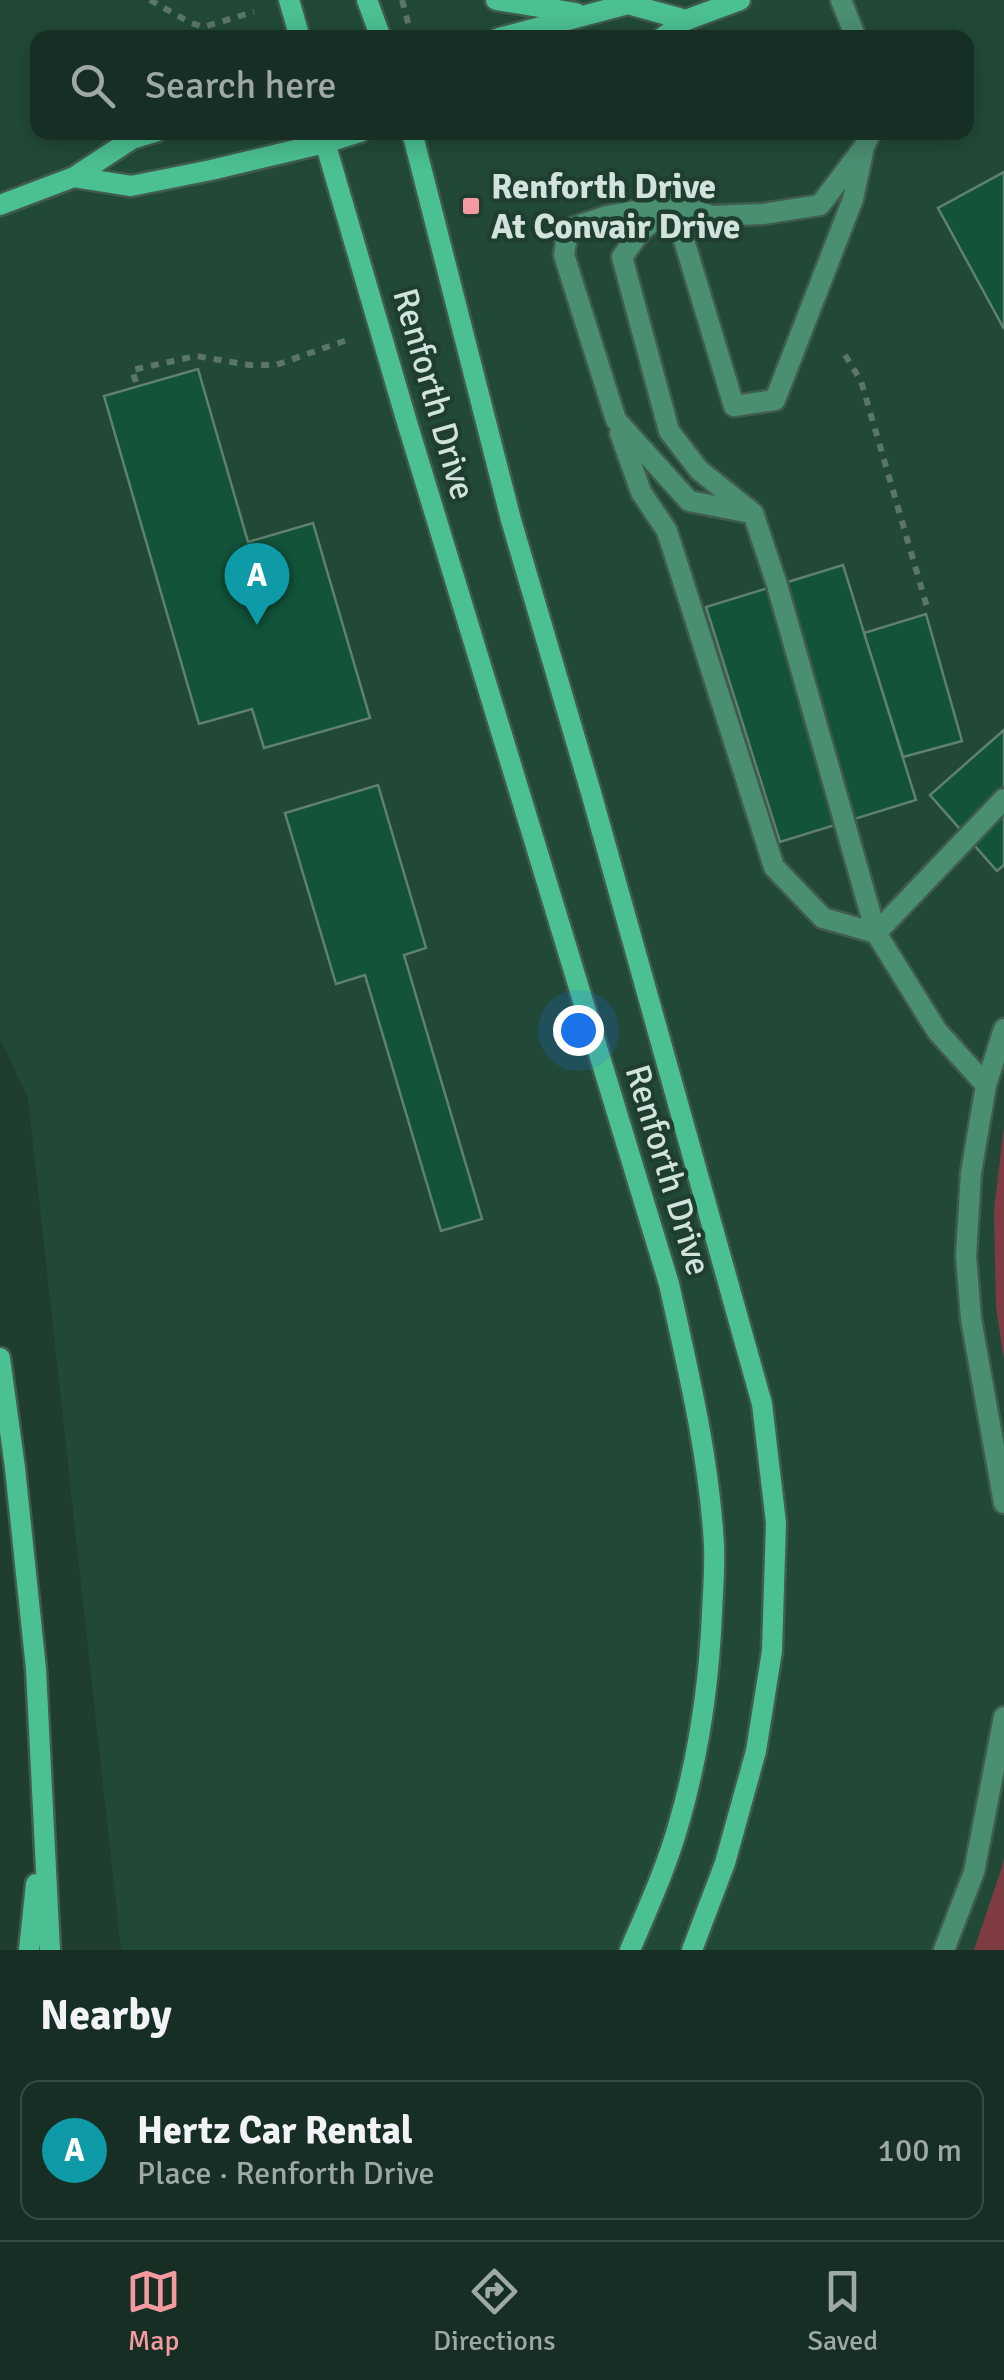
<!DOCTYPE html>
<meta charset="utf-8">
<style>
body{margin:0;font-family:Signika,sans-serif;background:#243a31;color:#f1f3f6}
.you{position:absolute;left:578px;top:1030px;width:35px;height:35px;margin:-25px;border:8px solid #fff;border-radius:50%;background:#1a73e8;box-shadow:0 0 0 15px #1a73e833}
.badge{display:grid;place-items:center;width:65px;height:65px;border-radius:50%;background:#f49aa0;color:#fff;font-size:32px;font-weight:700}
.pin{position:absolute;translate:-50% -82px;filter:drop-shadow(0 2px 5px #0008)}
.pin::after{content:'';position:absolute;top:52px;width:35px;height:30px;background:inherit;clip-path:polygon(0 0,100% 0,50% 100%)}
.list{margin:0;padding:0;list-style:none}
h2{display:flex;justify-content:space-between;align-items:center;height:130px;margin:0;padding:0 40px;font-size:42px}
h2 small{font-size:32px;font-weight:400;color:#9ea8a6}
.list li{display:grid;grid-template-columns:65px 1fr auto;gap:30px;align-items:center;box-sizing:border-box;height:140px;margin:0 20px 20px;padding:0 20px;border:2px solid #364a41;border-radius:20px}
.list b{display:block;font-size:38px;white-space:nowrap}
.list p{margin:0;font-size:32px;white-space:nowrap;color:#9ea8a6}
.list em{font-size:32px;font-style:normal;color:#9ea8a6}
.icon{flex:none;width:55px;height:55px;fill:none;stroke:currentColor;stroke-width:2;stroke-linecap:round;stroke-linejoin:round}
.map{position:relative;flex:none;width:1004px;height:1950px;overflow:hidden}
.search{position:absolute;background:#172e24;box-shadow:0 5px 25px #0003;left:30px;right:30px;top:30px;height:110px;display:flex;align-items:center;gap:25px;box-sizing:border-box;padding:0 35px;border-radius:20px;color:#9ea8a6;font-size:38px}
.sheet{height:290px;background:#172e24}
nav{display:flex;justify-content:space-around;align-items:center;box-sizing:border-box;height:140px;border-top:2px solid #364a41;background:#172e24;font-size:28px;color:#9ea8a6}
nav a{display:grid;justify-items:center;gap:5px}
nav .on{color:#f49aa0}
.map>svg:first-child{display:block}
.built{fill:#224937;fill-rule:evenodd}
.green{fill:#7e3c42}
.building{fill:#12533a;stroke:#608070;stroke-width:2.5}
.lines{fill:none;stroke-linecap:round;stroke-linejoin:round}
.lane-casing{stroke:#3f5c4f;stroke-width:25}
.secondary-casing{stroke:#3f5c4f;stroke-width:25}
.path{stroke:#5b7569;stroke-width:6;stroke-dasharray:8 8;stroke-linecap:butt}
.lane{stroke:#4b8f71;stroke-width:20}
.secondary{stroke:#4bc090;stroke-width:20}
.poi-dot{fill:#f49aa0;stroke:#1f3e30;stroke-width:4}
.labels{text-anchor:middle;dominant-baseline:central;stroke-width:9;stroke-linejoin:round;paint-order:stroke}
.poi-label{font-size:35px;font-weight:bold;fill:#d1e3da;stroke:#1f3e30;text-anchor:start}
.street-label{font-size:35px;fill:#d1e3da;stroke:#1f3e30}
</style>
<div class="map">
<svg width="1004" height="1950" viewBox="0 0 1004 1950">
<rect width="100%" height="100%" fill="#1f3e30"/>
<path class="built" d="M0 0H1004V1950H121L28 1098 0 1039ZM38 38H966V132H38Z"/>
<path class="green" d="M1004 1126V1360L996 1307 994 1210Z
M1004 1857V1950H974L1002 1867Z"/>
<path class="building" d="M1004 172V329L938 208Z
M198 369 248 542 313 523 370 718 264 748 252 709 199 724 104 396Z
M843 565 916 800 780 842 706 607Z
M926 614 962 741 903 757 864 633Z
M1004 730V865L997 871 930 795Z
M378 785 426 948 404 955 482 1219 441 1231 365 975 336 984 285 813Z"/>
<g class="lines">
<defs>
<path id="lane" d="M841 0 856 38
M864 147 853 199 775 400 734 406 673 204 640 232 622 257 669 431 699 470 753 513 777 585 876 933 937 1031 986 1085
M620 433 641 492 667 531 774 867 823 918 876 933
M751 513 689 501 616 420 564 255 568 229 607 216 673 204 712 216 763 214 820 205 864 147 871 132
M876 933 1004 799
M1004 1029 986 1085 971 1173 966 1256 971 1319 1004 1503
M944 1950 974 1872 1004 1717"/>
<path id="secondary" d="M289 0 300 38
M367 0 381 38
M496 0 576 13
M499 38 628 4 686 20
M662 38 686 20 740 0
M322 132 406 419 669 1284C688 1370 709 1456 714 1545 715 1568 713 1591 712 1613 709 1685 699 1754 679 1823 667 1866 648 1908 630 1950
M412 132 511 520 590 789 762 1404 776 1523 772 1651 756 1751 725 1863 692 1950
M74 177 131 186 211 170 325 143 360 132
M0 205 74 177 132 139 155 132
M0 1358 15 1468 36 1669 50 1950
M29 1950 36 1884"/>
</defs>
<use href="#lane" class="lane-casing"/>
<use href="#secondary" class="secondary-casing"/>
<path class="path" d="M150 0 189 22 203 27 254 12
M402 0 409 26
M845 355 861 381 927 607
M136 382 132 370 196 356 249 365H276L347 340"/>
<use href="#lane" class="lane"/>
<use href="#secondary" class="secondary"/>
</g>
<rect class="poi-dot" x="461" y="196" width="20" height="20" rx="5"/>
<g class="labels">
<g class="poi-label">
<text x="491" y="186">Renforth Drive<tspan x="491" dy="40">At Convair Drive</tspan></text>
</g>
<g class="street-label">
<text transform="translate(434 394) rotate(74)">Renforth Drive</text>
<text transform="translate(668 1170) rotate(73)">Renforth Drive</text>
</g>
</g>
</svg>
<div class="you"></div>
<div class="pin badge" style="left:257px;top:625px;background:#0f9aa8">A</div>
<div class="search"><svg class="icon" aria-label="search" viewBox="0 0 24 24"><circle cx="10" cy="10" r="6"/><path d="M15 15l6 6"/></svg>Search here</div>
</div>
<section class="sheet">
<h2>Nearby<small></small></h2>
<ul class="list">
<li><span class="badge" style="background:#0f9aa8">A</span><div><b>Hertz Car Rental</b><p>Place · Renforth Drive</p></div><em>100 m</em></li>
</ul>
</section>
<nav>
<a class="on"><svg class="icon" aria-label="map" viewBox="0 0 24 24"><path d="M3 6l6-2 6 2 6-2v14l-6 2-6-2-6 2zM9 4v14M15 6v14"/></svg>Map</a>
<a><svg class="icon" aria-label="directions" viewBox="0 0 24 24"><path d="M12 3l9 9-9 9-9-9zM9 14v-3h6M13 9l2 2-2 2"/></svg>Directions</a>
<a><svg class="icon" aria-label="saved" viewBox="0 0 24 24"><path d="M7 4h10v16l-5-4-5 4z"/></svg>Saved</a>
</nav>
